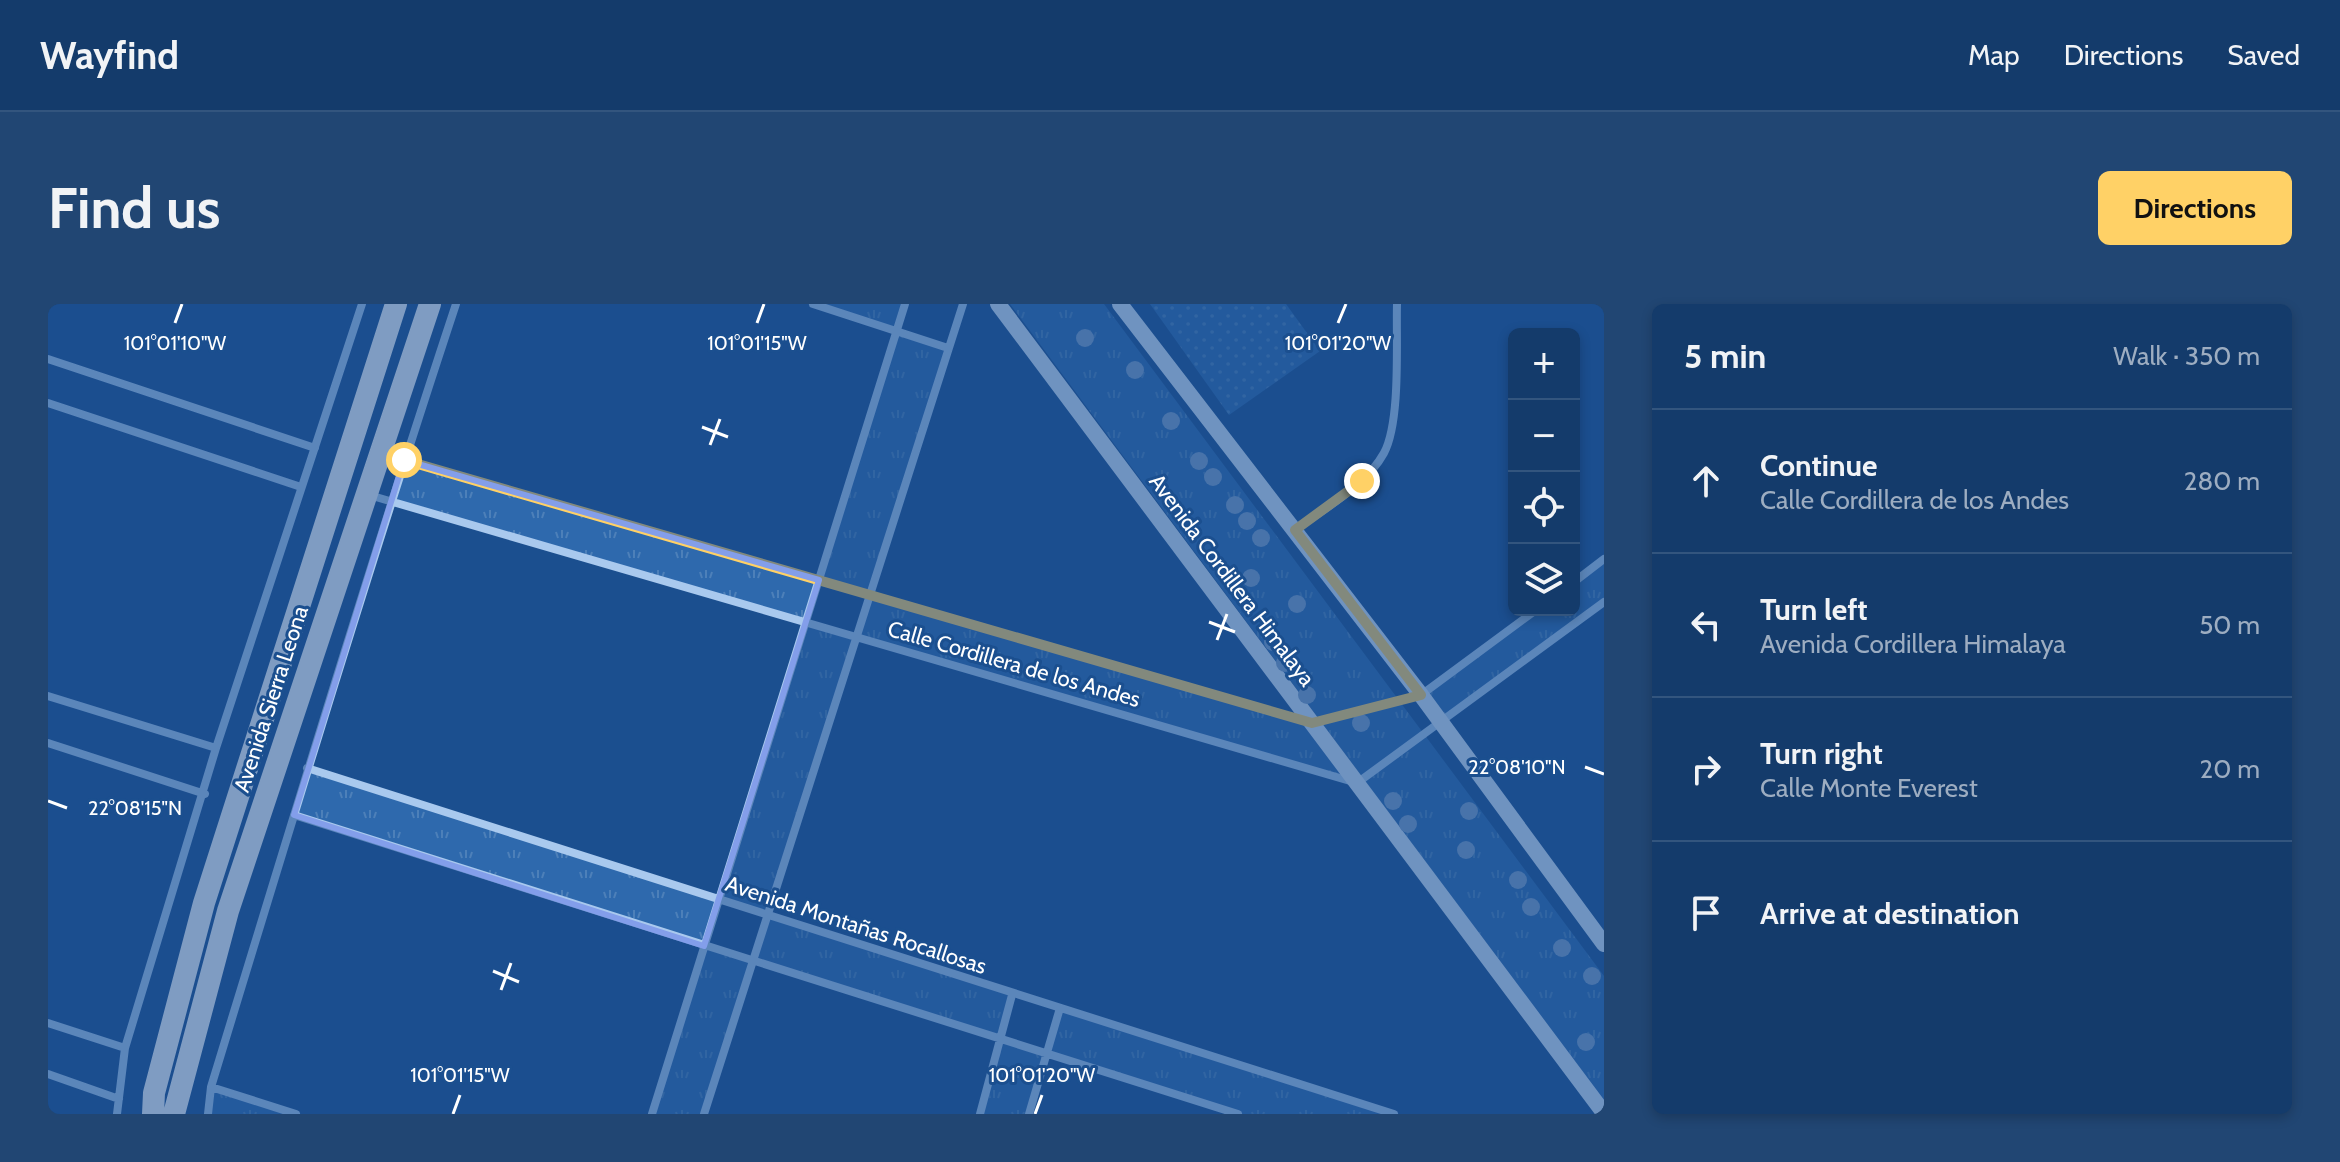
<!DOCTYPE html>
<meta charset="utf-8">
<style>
body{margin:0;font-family:Cabin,sans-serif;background:#214673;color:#f1f3f6}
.controls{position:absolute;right:24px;top:24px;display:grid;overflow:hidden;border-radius:12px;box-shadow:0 4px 12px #0003}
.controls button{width:72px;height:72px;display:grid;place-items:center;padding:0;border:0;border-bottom:2px solid #33557e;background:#143b6b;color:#f1f3f6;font:40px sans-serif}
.stop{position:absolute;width:24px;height:24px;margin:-18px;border:6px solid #ffd166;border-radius:50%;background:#fff}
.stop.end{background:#ffd166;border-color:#fff;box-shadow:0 2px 8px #0008}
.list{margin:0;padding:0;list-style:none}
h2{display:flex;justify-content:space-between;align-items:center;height:104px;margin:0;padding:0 32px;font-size:34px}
h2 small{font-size:26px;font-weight:400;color:#9dadc1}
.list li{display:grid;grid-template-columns:52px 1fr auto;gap:24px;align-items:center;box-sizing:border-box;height:144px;padding:0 32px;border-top:2px solid #33557e}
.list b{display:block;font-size:30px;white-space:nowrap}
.list p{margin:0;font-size:26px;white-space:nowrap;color:#9dadc1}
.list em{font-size:26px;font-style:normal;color:#9dadc1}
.icon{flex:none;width:44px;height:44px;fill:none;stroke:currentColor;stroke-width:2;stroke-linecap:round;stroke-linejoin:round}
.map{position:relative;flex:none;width:1556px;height:810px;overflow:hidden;border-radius:12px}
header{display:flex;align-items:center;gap:48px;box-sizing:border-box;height:112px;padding:0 40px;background:#143b6b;border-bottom:2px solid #33557e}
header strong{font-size:38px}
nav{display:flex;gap:44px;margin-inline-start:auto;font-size:28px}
.intro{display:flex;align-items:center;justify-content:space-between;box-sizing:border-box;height:192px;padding:0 48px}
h1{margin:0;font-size:56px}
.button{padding:20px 36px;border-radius:12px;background:#ffd166;color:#111;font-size:28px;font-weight:700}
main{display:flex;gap:48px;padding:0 48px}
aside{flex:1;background:#143b6b;border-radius:12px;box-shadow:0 4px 12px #0003}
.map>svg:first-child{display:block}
.grass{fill:url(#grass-dots)}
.park{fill:url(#park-tufts);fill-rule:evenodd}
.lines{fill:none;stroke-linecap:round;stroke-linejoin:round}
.minor{stroke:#a9c9ee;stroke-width:8}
.secondary{stroke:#d6e6fa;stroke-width:16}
.trunk{stroke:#f8faff;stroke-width:22}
.tree{fill:#7ea0ca}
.route{stroke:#ffd166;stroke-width:10}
.marked{fill:none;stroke:#839eea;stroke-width:6;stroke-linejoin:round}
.ticks{fill:none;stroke:#fff;stroke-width:3}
.labels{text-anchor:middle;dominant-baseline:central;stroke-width:6;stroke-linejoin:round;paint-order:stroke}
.street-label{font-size:22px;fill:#fff;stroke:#1b4f8f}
.ticks-label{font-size:20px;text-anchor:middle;fill:#fff;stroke:#1b4f8f;stroke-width:6;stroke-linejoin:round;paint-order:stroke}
</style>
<header>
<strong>Wayfind</strong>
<nav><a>Map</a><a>Directions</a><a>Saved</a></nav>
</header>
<div class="intro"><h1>Find us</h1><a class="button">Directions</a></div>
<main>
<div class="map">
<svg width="1556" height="810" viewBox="0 0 1556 810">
<defs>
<pattern id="grass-dots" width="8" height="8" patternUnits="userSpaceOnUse" patternTransform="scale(2)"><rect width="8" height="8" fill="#2e69ad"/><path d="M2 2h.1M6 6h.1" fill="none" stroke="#4d80b9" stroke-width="1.8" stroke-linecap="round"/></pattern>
<pattern id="park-tufts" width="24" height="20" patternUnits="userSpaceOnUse" patternTransform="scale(2)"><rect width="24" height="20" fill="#2e69ad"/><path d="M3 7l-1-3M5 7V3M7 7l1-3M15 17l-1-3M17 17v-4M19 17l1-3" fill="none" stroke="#4d80b9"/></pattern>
</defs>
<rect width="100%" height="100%" fill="#1b4f8f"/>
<path class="grass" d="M1102 0H1238L1272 47 1181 111Z"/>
<path class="park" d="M765 0H857L849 27 900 44 822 291 1264 419 1309 479 808 333 719 611 964 691 952 736 997 751 1012 704 1346 810H1190L998 751 981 810H932L952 737 705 657 656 810H604L656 642 246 511 259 464 671 596 757 318 342 197 356 156 771 276 849 28ZM771 276 821 291 808 333 758 318ZM671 596 719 612 704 657 657 642Z
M962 0H1056L1556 672V798Z
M1556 255V298L1393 418 1373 391 1488 306H1526V278Z
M163 783 248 810H160Z"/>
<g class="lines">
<path class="minor" d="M765 0 900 44
M0 55 267 144
M0 99 253 183
M356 156 1264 419 1373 391 1488 306
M321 191 1309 479 1556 298
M1247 226C1277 204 1318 182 1336 149 1353 117 1348 37 1349 0
M1526 278 1556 255
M0 392 168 444
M0 439 157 490
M259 464 1346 810
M246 511 1190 810
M0 719 77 744
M0 770 71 795
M163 783 248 810
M69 810 77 744 168 444 314 0
M160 810 163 783C243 521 322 260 408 0
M604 810 857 0
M656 810 915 0
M932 810 964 691
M981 810 1012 704"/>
<path class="secondary" d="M950 0 1556 809
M1072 0 1373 391 1556 640"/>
<path class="trunk" d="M105 810 106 789 156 599 348 0
M126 810 180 607 382 0"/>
</g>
<g class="tree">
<circle cx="1037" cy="34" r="9"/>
<circle cx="1087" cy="66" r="9"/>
<circle cx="1123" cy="117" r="9"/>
<circle cx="1151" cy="157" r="9"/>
<circle cx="1165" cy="173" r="9"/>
<circle cx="1187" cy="201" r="9"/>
<circle cx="1199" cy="217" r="9"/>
<circle cx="1213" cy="234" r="9"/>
<circle cx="1203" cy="274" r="9"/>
<circle cx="1249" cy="300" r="9"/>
<circle cx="1225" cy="338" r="9"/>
<circle cx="1237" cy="359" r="9"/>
<circle cx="1259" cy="391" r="9"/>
<circle cx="1313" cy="419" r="9"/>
<circle cx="1345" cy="497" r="9"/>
<circle cx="1421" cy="507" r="9"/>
<circle cx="1360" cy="520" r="9"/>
<circle cx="1418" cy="546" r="9"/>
<circle cx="1470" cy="576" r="9"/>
<circle cx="1483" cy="603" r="9"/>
<circle cx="1514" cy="644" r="9"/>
<circle cx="1544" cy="672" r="9"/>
<circle cx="1538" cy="738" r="9"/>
</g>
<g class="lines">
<path class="route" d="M356 156 1264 419 1373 391 1247 226 1314 177"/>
</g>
<path d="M0 0H1556V810H0ZM356 156 771 276 656 642 246 511Z" fill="#1b4f8f" fill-opacity=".55" fill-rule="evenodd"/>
<path class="marked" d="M356 156 771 276 656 642 246 511Z"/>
<path class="ticks" d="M127 19 134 0M709 19 716 0M1290 19 1298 0M654 123 680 133M662 141 672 115M1161 318 1187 328M1169 336 1179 310M1537 463 1556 470M0 497 19 504M445 667 471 678M453 686 463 659M405 810 412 791M987 810 994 791"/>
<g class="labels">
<g class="street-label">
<text transform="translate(1184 276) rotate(53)">Avenida Cordillera Himalaya</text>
<text transform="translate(966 360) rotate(16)">Calle Cordillera de los Andes</text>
<text transform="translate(223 395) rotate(-72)">Avenida Sierra Leona</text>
<text transform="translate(808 621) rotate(18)">Avenida Montañas Rocallosas</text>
</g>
</g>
<g class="ticks-label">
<text x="1290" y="46">101°01'20"W</text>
<text x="127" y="46">101°01'10"W</text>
<text x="709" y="46">101°01'15"W</text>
<text x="1469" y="470">22°08'10"N</text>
<text x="87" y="511">22°08'15"N</text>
<text x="412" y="778">101°01'15"W</text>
<text x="994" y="778">101°01'20"W</text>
</g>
</svg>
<div class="controls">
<button>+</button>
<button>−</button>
<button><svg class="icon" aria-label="locate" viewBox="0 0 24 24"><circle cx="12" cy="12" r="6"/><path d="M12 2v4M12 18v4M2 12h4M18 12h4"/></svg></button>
<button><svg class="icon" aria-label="layers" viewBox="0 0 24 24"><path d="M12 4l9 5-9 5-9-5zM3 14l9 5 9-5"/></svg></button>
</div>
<div class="stop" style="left:356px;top:156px"></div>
<div class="stop end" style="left:1314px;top:177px"></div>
</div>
<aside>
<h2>5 min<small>Walk · 350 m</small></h2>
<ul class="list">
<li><svg class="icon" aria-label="ahead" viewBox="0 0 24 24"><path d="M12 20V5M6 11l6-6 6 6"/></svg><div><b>Continue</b><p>Calle Cordillera de los Andes</p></div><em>280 m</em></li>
<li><svg class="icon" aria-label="left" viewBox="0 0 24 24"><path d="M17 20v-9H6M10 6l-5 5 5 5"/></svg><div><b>Turn left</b><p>Avenida Cordillera Himalaya</p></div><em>50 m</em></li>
<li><svg class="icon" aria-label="right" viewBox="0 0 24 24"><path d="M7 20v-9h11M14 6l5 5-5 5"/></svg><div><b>Turn right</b><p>Calle Monte Everest</p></div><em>20 m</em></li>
<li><svg class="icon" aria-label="arrive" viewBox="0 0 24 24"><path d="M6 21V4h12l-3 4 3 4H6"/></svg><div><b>Arrive at destination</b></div></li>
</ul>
</aside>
</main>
